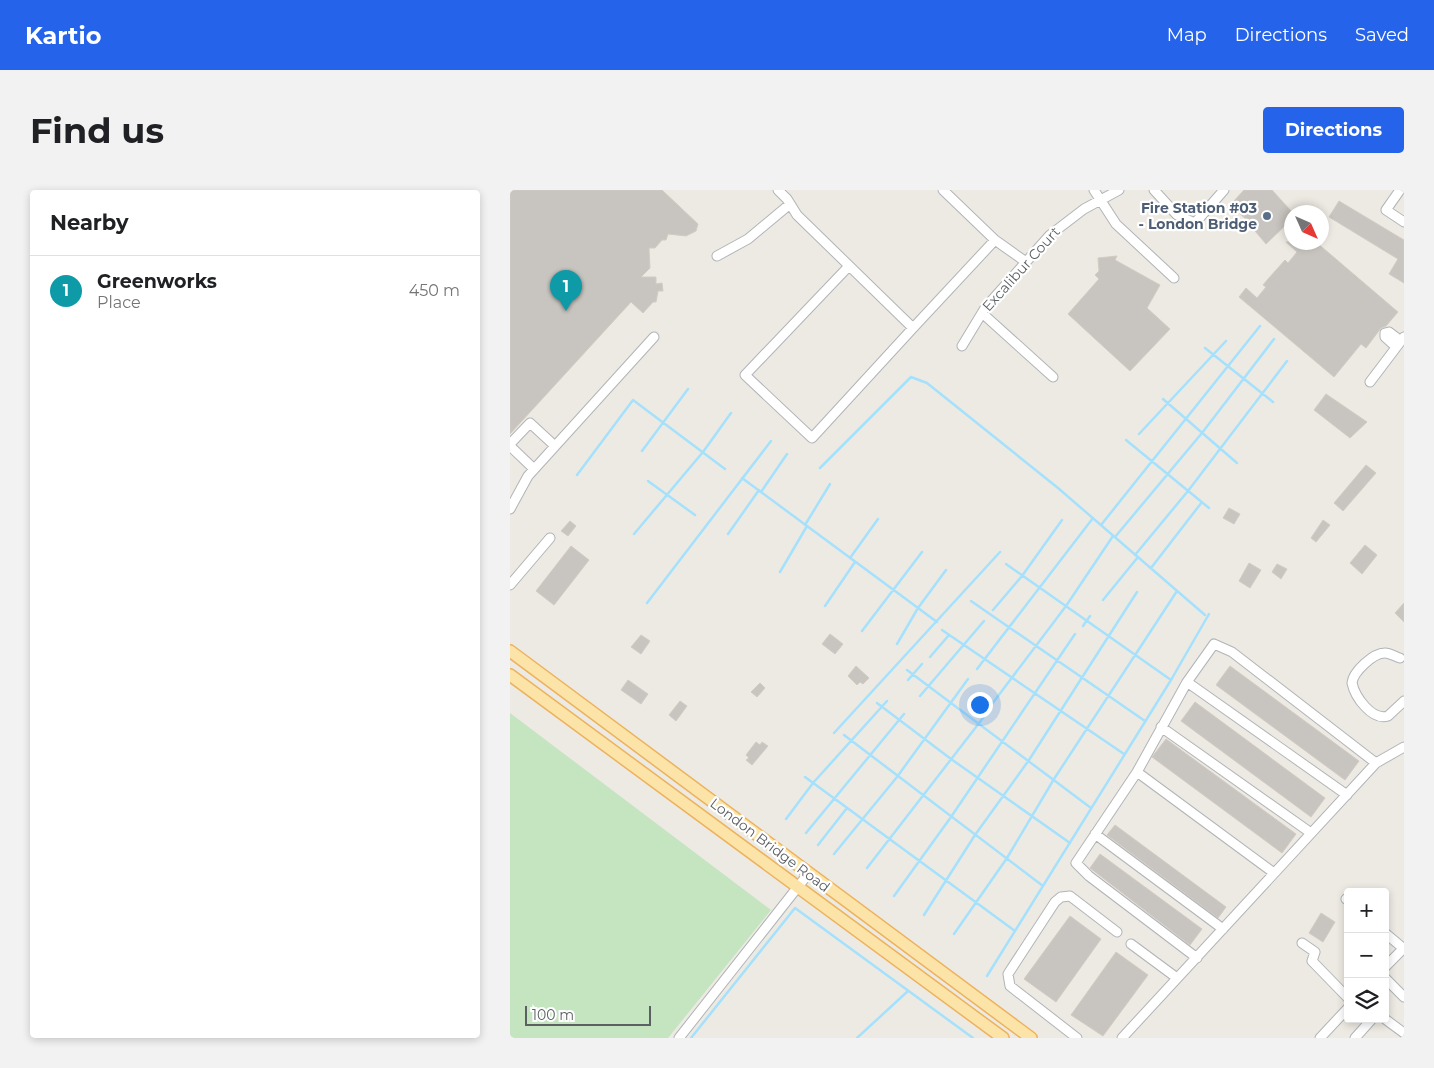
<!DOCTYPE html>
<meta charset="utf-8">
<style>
body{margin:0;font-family:Montserrat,sans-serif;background:#f2f2f2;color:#202124}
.controls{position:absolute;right:15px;bottom:15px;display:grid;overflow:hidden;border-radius:5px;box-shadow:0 2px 8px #0003}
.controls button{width:45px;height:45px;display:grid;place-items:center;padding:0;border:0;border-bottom:1px solid #e0e0e0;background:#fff;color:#202124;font:25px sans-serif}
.compass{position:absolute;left:774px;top:15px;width:45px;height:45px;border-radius:50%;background:#fff;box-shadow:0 2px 8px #0003;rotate:135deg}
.scale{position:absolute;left:15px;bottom:12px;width:126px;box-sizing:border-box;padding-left:5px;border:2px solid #5b6063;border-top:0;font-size:14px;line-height:18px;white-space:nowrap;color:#5b6063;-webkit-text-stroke:4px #fff;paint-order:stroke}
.you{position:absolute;left:469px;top:514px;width:18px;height:18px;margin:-12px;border:4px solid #fff;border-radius:50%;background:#1a73e8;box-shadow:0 0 0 8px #1a73e833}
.badge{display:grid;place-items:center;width:32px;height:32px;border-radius:50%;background:#2563eb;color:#fff;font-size:16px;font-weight:700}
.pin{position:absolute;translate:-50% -41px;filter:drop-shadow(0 1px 2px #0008)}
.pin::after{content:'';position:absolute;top:26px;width:18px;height:15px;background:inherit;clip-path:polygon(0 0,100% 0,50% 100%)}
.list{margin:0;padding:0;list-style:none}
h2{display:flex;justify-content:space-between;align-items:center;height:65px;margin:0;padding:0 20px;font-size:21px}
h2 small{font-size:16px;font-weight:400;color:#757577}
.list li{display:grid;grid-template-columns:32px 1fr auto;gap:15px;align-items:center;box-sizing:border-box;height:70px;padding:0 20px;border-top:1px solid #e0e0e0}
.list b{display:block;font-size:19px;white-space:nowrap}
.list p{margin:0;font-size:16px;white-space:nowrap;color:#757577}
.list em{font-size:16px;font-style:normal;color:#757577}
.icon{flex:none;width:28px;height:28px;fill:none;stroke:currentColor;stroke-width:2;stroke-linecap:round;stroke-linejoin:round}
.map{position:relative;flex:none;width:894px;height:848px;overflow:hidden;border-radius:5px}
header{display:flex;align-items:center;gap:30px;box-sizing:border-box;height:70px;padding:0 25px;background:#2563eb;color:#fff}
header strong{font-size:24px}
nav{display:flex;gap:28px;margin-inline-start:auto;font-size:18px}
.intro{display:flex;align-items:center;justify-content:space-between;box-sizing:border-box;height:120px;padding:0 30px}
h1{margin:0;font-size:35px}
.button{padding:12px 22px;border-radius:5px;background:#2563eb;color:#fff;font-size:18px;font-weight:700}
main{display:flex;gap:30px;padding:0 30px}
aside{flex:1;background:#fff;border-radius:5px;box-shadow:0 2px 8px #0003}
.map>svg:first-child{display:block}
.green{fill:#c5e4c0}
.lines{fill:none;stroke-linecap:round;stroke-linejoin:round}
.stream{stroke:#a5e1fc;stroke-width:2.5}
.building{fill:#c8c5c0;stroke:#d2cbc2}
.minor-casing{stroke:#b1b4b8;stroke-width:11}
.major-casing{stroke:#ecb25d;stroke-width:14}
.minor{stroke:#fff;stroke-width:9}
.major{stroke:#fce4a9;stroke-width:11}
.service-dot{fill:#5c6f8a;stroke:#fff;stroke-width:2}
.labels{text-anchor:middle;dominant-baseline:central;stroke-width:4.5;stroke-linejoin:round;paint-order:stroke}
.service-label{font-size:14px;font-weight:bold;fill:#4e5e75;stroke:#fff;text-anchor:end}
.street-label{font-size:14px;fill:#5b6063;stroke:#fff}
</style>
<header>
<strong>Kartio</strong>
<nav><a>Map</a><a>Directions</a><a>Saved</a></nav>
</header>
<div class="intro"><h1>Find us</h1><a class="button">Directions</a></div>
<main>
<aside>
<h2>Nearby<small></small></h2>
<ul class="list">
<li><span class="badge" style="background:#0f9aa8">1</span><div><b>Greenworks</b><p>Place</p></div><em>450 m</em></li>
</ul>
</aside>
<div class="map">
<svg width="894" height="848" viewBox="0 0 894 848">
<rect width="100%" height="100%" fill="#edeae3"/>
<path class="green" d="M0 523 261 720 158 848H0Z"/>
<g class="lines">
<path class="stream" d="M695 158 763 212
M653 209 727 273
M629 244 716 151
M616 250 699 318
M132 261 178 199
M310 278 401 187 417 193 548 298 695 425
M67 285 123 210 215 279
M232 288 427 432
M138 291 185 325
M251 302 277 264
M295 335 320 294
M591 335 750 136
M124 344 193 262 221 223
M218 344 249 300
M605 347 692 243 764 149
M625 365 678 301 777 171
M340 368 368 329
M496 374 661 490 699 424
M641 378 692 312
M270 382 297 336
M593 410 628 367
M461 411 635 531
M137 413 261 251
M315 416 345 372
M483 420 512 386 552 330
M573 436 580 426
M432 440 614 564
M352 441 412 362
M387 454 408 418 436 380
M420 467 439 445
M467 479 583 328
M397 480 581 618
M398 490 412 474
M410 506 474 431
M367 513 441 569 560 653
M479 518 556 416 603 346
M324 543 490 362
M334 545 533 696
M295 587 505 741
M276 629 303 593 377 511
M296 643 394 524
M308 655 337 618
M324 664 387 587 458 489
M357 678 473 528
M384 706 441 627 565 444
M414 725 465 645 519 570 627 402
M444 744 497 668 544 589 667 401
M477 786 661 490
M181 848 285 718 463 848
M347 848 398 801"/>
</g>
<path class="building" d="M0 0H152L188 34 186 41 176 46 158 44 156 50H152L145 58H139L140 78 131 87H146V94L152 93 153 101H148L146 112H143L133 123 121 112 0 244Z
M734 0H762L782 22V29L756 54 745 41 747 39 729 23 731 21 722 13Z
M829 11 894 50V93L879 84 888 69 819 27Z
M776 52H806L888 122 876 136 871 138 856 158 851 154 824 187 729 107 736 98 747 108 756 97 753 95 758 89 775 70 778 73 787 62Z
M607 66 605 70 650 95 637 118 660 139 620 181 558 124 589 89 585 85 589 81 588 68Z
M816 204 857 232 840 248 804 220Z
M856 275 866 283 833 321 824 313Z
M719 318 730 324 724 334 713 328Z
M813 330 820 335 806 352 801 348Z
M60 331 66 336 58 346 51 341Z
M855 355 867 365 852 384 840 373Z
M61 356 79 370 44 415 26 401Z
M739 373 751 380 740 398 729 391Z
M767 374 777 379 771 389 762 382Z
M894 413V432L885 423Z
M320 444 333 454 325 464 312 454Z
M131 445 140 451 131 464 121 457Z
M346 476 359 488 353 494 350 492 347 495 338 486Z
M720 476 849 571 835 590 706 495Z
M118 490 138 504 131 514 111 500Z
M250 493 255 498 247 507 241 502Z
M170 511 177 516 166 531 159 525Z
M685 512 815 608 801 627 671 531Z
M656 549 786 644 772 663 642 567Z
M246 552 250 555 252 552 258 556 242 575 236 570 239 568 236 565Z
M605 635 716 717 708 728 597 645Z
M590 664 692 739 680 755 580 678Z
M811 723 825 732 813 752 799 743Z
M560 726 591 749 546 812 514 789Z
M606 762 638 785 593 846 561 825Z"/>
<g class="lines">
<defs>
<path id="minor" d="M268 0 277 9 287 25 403 138 485 50 516 72
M433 0 485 50
M584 0 606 34 664 88
M644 0 667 25 685 33 714 0
M890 0 876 20 894 32
M207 66 238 49 280 14
M339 76 235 185 302 248 403 138
M472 123 543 187
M452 156 475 118 540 45 574 19 609 0
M886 157 875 147V143L879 142 891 151
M860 192 894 147
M0 254 20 233 45 256
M0 256 24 279
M0 319 18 286 144 147
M0 395 40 348
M890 468C886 467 880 463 875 463 863 463 843 482 842 493 845 507 862 531 878 526L894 511
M677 492 837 605
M651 537 801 643
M627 582 764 683
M585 644 713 739
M836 709 838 710
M875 743 893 758
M792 753 805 762 802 771 838 808
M621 754 667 788
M687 768 579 686 566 673 627 582 677 492 704 454 722 462 866 573
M875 777 894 758
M875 788 894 807
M875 829 894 843
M169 848 298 684
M567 848 500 796 498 784 545 712 551 707 560 706 607 742
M612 848 866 573 894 557
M810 848 838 818
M845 848 862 829"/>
<path id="major" d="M0 461 521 848
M0 485 493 848"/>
</defs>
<use href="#minor" class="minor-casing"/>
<use href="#major" class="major-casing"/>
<use href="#minor" class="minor"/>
<use href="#major" class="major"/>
</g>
<circle class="service-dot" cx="757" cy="26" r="5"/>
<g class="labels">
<g class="service-label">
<text x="747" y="18">Fire Station #03<tspan x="747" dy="16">- London Bridge</tspan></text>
</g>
<g class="street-label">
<text transform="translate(511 79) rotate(-48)">Excalibur Court</text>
<text transform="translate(260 655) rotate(37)">London Bridge Road</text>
</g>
</g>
</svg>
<div class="controls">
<button>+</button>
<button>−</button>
<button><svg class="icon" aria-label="layers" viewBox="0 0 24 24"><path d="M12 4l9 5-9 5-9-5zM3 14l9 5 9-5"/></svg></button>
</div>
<svg class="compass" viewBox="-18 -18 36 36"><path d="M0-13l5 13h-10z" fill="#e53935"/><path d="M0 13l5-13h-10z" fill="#757577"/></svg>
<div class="scale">100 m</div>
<div class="you"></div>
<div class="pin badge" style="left:56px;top:121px;background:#0f9aa8">1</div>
</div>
</main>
